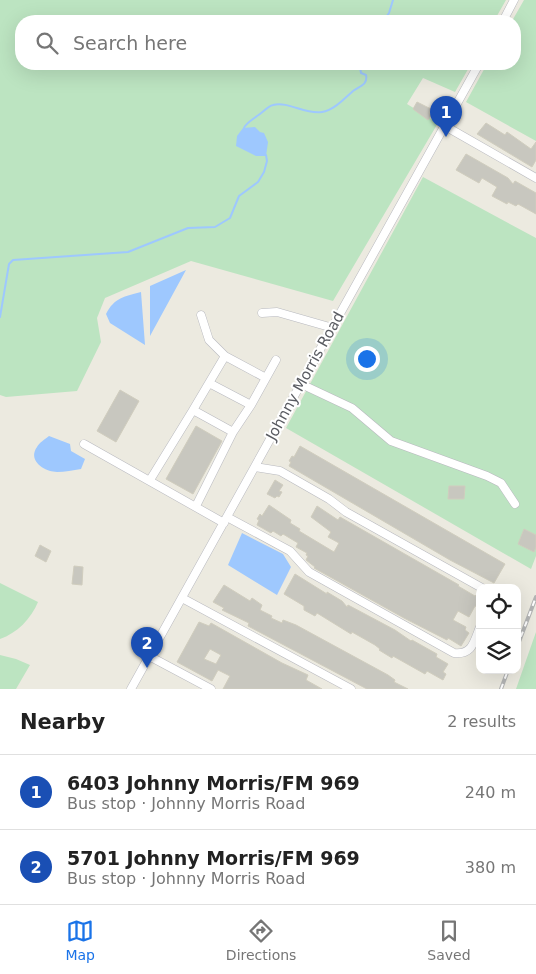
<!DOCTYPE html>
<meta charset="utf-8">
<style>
body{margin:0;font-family:"DejaVu Sans",sans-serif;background:#f6f6f6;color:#222}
.controls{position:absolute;right:15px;bottom:15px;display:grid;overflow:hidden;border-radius:10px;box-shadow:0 5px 20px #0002}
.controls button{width:45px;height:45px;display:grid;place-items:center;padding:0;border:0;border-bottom:1px solid #e0e0e0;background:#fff;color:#222;font:25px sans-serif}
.you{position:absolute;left:366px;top:358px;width:18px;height:18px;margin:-12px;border:4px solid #fff;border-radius:50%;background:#1a73e8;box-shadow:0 0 0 8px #1a73e833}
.badge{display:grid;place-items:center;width:32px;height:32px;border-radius:50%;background:#1a73e8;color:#fff;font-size:16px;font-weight:700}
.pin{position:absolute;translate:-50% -41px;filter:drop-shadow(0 1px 2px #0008)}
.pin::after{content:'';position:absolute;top:26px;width:18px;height:15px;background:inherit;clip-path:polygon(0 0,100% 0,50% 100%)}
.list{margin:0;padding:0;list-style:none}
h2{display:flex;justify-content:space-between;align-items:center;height:65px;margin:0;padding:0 20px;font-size:21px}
h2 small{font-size:16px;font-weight:400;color:#767676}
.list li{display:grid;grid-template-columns:32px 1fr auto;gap:15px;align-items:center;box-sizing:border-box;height:75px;padding:0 20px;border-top:1px solid #e0e0e0}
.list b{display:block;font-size:19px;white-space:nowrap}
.list p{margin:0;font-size:16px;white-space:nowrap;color:#767676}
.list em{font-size:16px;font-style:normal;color:#767676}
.icon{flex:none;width:28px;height:28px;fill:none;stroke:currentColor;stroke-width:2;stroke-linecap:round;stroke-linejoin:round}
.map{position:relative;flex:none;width:536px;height:689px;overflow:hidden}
.search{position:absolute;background:#fff;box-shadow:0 5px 20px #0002;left:15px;right:15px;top:15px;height:55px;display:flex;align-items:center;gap:12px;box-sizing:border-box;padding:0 18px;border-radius:20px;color:#767676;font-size:19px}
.sheet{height:215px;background:#fff}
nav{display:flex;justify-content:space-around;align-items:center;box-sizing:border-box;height:70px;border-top:1px solid #e0e0e0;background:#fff;font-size:14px;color:#767676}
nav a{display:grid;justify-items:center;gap:2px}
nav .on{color:#1a73e8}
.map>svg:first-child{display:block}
.green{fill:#bce4c1}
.water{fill:#9ec8fe}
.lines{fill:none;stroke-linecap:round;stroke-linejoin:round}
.stream{stroke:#9ec8fe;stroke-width:2}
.building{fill:#c8c7bf;stroke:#d0cdbe;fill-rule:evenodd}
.minor-casing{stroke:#b8b9bf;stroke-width:9}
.minor{stroke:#fff;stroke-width:8}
.rail-casing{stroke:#b3b4b4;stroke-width:4}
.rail{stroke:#fff;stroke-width:2;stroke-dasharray:5.5;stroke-linecap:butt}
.labels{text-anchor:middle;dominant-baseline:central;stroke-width:4;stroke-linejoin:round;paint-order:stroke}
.street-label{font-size:15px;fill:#595b61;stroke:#fff}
</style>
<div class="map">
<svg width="536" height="689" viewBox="0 0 536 689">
<rect width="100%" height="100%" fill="#eceae0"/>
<path class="green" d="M0 0H506L494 21H21V64H471L455 92 423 78 407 104 438 123 333 301 191 261 105 298 97 318 101 342 77 391 6 397 0 395Z
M524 0H536V141L466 102 487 64H515V21H512Z
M423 177 536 238V556L531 569 286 428Z
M0 583 38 602C31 619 17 633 0 639Z
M536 632V689H516Z
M0 655 16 659 30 665 16 689H0Z"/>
<path class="water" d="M255 127 260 132 264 133 268 142 266 156H256L236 146 237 136 243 128Z
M186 270 150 336V286Z
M141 292 145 345 110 323 106 314C114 298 125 296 141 292Z
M49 436 70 444 71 451 85 459 81 469C73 470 65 472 57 472 45 472 27 461 37 447 39 443 45 439 49 436Z
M242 533 283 554 291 567 277 595 228 565Z"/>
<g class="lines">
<path class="stream" d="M383 21 389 13 393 0
M244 128C246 123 252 120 257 116 262 113 268 106 273 105 289 101 305 115 322 112 334 110 344 99 353 91 360 86 368 85 366 75L361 73 360 67 362 64
M0 317 9 264 13 260 128 252 188 228 215 227 230 218 239 196 258 182 264 172 267 161 266 155"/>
</g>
<path class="building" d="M417 102 431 109 429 113 431 116 428 120 413 109Z
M486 123 505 135 507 132 531 149 536 142V160L532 167 477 134Z
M466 154 508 178 513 184 515 181 536 193V214L518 204 516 206 508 202 507 204 492 196 497 187 482 178 479 183 456 170Z
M120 390 139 401 116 442 97 431Z
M196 426 222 441 193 494 166 479Z
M300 446 505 564 494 583 450 560 289 466 291 462 289 461 292 456 294 457Z
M275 480 283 485 279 491 282 492 279 497 277 496 275 498 267 494Z
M449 486H465L464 499H448Z
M269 505 291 520 290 523 300 529 299 531 334 552 339 543 328 537 331 532 311 517 317 506 338 520 340 517 459 585 458 586 475 596 476 595 480 597V604L478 607 475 606 469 617 458 611 453 620 466 627 465 630 469 633 461 646 448 638 447 640 404 618 314 568 315 567 306 560 308 556 306 555 307 553 296 547 298 543 283 534 281 536 273 531 271 533 257 525 259 520 257 519 260 514 262 516Z
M524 529 536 535V547L534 552 518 544Z
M40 545 51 551 46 562 35 556Z
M74 566 83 567 82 585 72 584Z
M295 574 327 594V592L342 601 347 607 348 605 395 630 411 641 412 640 437 654 436 657 448 664 443 672 446 674 443 680 427 671 425 674 393 656 392 658 379 650 380 649 375 645 352 632 351 634 317 613 315 616 304 610V606L284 594Z
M224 585 250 601 252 598 262 605 260 610 272 616 271 618 282 623 283 620 296 625 388 675 395 680 394 682 408 689H367L248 626 249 623 222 610 224 608 213 602Z
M199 622 209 626 211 623 282 663 308 675 306 680 322 689H223L230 676 218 670 212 681 177 662ZM210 649 221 655 216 664 204 659Z"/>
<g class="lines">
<defs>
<path id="minor" d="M503 21 514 0
M445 126 536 178
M262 313 277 312 333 328
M225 356 266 378 276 360
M209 383 251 405 233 432
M301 384 352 408 391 441 487 476 501 483 515 504
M251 405 266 378
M193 410 225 356 209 340 201 315
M84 444 224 523
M255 467 280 471 329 499 346 512 482 588
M150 480 193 410 233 432 196 506
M227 517 290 551 309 572 454 653C473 655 474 641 480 627
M182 598 351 689
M149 656 211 689
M131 689 479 64"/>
</defs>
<use href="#minor" class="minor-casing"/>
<use href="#minor" class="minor"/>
<defs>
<path id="rail" d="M517 647 536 597
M501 689 508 670"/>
</defs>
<use href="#rail" class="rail-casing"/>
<use href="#rail" class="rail"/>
</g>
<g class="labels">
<g class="street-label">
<text transform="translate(305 376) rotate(-61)">Johnny Morris Road</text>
</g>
</g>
</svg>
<div class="controls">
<button><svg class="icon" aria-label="locate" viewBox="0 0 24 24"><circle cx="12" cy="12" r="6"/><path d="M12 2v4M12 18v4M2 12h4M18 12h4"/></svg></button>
<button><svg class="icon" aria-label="layers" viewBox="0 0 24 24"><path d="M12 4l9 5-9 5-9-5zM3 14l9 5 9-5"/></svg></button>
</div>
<div class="you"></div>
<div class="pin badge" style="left:446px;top:137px;background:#1a4fb4">1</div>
<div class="pin badge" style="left:147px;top:668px;background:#1a4fb4">2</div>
<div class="search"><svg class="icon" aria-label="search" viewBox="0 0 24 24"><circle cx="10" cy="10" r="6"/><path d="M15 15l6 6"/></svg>Search here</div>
</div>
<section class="sheet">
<h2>Nearby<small>2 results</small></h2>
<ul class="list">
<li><span class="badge" style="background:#1a4fb4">1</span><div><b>6403 Johnny Morris/FM 969</b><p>Bus stop · Johnny Morris Road</p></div><em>240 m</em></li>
<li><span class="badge" style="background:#1a4fb4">2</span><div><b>5701 Johnny Morris/FM 969</b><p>Bus stop · Johnny Morris Road</p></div><em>380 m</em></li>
</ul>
</section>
<nav>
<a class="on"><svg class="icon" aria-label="map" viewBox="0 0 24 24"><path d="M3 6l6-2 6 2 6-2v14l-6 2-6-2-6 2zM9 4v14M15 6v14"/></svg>Map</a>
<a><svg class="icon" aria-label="directions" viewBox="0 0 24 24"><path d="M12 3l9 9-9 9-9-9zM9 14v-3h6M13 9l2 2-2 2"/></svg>Directions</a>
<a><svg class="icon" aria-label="saved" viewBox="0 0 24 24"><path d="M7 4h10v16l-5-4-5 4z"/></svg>Saved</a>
</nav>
